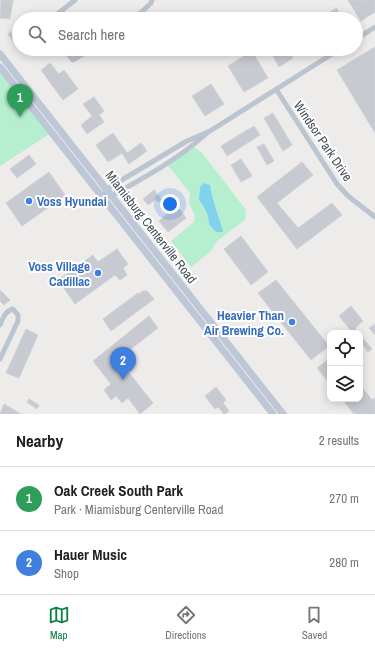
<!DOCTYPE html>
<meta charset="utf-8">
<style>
body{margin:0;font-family:"Archivo Narrow",sans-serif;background:#f2f2f2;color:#202124}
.controls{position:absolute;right:12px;bottom:12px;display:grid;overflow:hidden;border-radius:8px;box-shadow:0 2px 10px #0003}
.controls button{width:36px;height:36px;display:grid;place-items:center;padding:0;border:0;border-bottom:1px solid #e0e0e0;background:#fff;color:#202124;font:20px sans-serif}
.you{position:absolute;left:170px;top:204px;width:14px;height:14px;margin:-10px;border:3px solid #fff;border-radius:50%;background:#1a73e8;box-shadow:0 0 0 6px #1a73e833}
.badge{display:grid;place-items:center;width:26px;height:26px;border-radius:50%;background:#0b8043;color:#fff;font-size:13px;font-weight:700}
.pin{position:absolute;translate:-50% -33px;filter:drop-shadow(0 1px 2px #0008)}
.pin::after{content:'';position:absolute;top:21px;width:14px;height:12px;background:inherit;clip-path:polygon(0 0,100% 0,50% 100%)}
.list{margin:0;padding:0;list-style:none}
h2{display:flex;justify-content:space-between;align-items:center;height:52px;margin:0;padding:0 16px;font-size:17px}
h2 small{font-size:13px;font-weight:400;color:#757577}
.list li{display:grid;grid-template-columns:26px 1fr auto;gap:12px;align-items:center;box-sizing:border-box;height:64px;padding:0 16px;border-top:1px solid #e0e0e0}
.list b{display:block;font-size:15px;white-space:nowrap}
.list p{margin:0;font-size:13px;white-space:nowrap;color:#757577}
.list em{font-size:13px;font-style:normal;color:#757577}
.icon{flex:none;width:22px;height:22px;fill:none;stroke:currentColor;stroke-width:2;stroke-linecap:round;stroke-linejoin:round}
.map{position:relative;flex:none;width:375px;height:414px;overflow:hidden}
.search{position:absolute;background:#fff;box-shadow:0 2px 10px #0003;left:12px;right:12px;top:12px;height:44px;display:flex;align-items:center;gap:10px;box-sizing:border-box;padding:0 14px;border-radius:22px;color:#757577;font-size:15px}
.sheet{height:180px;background:#fff}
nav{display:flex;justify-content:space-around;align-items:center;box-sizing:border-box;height:56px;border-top:1px solid #e0e0e0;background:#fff;font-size:11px;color:#757577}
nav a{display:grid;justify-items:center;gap:2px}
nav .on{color:#0b8043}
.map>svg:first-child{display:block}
.green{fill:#b6efcf}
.water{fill:#81d2ee}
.building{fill:#c8cad1;stroke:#cfd1d8}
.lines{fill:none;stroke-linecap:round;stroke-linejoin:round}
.street{stroke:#bbc5cf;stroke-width:5}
.secondary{stroke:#bdc7d6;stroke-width:7}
.shop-dot{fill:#3f7fe0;stroke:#fff;stroke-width:1.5}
.labels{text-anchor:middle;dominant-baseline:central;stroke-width:4;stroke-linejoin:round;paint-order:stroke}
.street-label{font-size:13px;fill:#434e59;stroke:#fff}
.shop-label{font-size:13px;font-weight:bold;fill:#366cbe;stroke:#fff;text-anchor:end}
</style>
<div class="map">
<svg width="375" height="414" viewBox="0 0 375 414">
<rect width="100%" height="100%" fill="#eeebeb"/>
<path class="green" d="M0 67 51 133 0 166Z
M193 146 203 154 246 210 245 220 217 241 211 251 191 267 171 241 194 222 195 216 189 203 190 193 166 163Z"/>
<path class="water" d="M204 183 210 185C212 201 219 216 223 232H216L209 224C209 214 205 208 199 200L200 187Z"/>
<path class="building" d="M1 0H13L10 19 0 18Z
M348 0H375V12L361 21Z
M336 8 344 19H320Z
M19 26V43L16 45 8 34Z
M375 47V133L337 70Z
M269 49H287L293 58 279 67Z
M252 51 268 78 244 92 228 66Z
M50 63 59 74 64 70 78 89 63 100 41 70Z
M211 84 224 104 205 116 192 96Z
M94 97 104 111 99 115 104 122 87 134 81 125 92 116 83 104Z
M273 113 292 145 283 151 264 118Z
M254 126 260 135 227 156 221 146Z
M113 133 127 153 141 143 147 151 129 164 122 153 108 162 96 145Z
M264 144 274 161 267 165 257 147Z
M29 155 36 164 17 178 10 169Z
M241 159 252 176 241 182 231 165Z
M302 162 313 175 277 203 298 228 332 203 342 215 297 249 257 197Z
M49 172 65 195 54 203 51 199 46 202 49 207 22 226 6 203Z
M154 190 162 200 158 202 156 199 148 205 143 199Z
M177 206 186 218 168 232 159 221Z
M241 236 268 272 251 285 224 249Z
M117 249 128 264 123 268 127 275 120 280 115 275 75 304 58 280 93 255 98 262Z
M276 280 329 346 311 360 258 293Z
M0 290 10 300 4 305 0 301Z
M142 291H147L154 299 111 331 103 319 138 293 140 294Z
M351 306 363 321 355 328 359 333H353L339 316Z
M149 316 158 328 118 359 153 403 140 414 128 398 122 403 116 396 111 400 104 390 111 384 93 361Z
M375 324V335L369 328Z
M26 329 38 335 19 378 6 373Z
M360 335 372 349 368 352 360 341Z
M330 358V384L317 368Z
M360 385 372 400 375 398V414H354L342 399H360Z
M216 387 226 400 223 403 229 411 225 414H224L218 407 215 409 205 396Z
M29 399 39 405 37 409 27 402Z
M4 404 21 414H0Z"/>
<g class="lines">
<path class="street" d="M51 19 75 0
M134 19 151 3 152 0
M356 39 375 27
M64 49 73 60 91 49
M276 89 337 184 348 196 375 217
M102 196 110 187 187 141 210 131 340 49
M109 196H111C144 178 180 158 207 133
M0 325C3 318 5 311 13 309L18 315V321L0 359"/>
<path class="secondary" d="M0 54 283 414
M0 67 273 414"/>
</g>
<g class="shop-dot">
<circle cx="29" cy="201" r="4"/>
<circle cx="98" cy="273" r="4"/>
<circle cx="292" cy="322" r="4"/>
</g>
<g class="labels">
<g class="street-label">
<text transform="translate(323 141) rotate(56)">Windsor Park Drive</text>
<text transform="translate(151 227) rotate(52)">Miamisburg Centerville Road</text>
</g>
<g class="shop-label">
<text x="37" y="201" text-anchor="start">Voss Hyundai</text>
<text x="90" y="266">Voss Village<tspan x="90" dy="15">Cadillac</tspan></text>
<text x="284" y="315">Heavier Than<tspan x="284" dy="15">Air Brewing Co.</tspan></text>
</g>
</g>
</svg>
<div class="controls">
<button><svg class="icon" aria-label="locate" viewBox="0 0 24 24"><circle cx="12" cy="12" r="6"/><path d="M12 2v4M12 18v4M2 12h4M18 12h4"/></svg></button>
<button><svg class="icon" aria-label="layers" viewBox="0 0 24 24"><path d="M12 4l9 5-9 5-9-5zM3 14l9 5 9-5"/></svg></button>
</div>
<div class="you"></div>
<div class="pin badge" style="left:20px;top:117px;background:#2e9e5b">1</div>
<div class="pin badge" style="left:123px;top:380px;background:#3f7fe0">2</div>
<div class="search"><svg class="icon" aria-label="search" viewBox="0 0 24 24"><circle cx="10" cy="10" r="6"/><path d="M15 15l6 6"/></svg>Search here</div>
</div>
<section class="sheet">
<h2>Nearby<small>2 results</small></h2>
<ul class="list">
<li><span class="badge" style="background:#2e9e5b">1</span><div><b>Oak Creek South Park</b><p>Park · Miamisburg Centerville Road</p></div><em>270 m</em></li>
<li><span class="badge" style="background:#3f7fe0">2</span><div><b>Hauer Music</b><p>Shop</p></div><em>280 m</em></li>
</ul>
</section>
<nav>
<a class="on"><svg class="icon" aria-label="map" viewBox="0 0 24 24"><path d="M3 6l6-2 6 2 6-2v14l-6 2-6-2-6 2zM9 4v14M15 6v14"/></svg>Map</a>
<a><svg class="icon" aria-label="directions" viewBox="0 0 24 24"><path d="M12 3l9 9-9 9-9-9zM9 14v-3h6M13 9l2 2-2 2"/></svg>Directions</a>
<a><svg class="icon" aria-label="saved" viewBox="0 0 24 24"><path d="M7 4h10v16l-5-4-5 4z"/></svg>Saved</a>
</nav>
